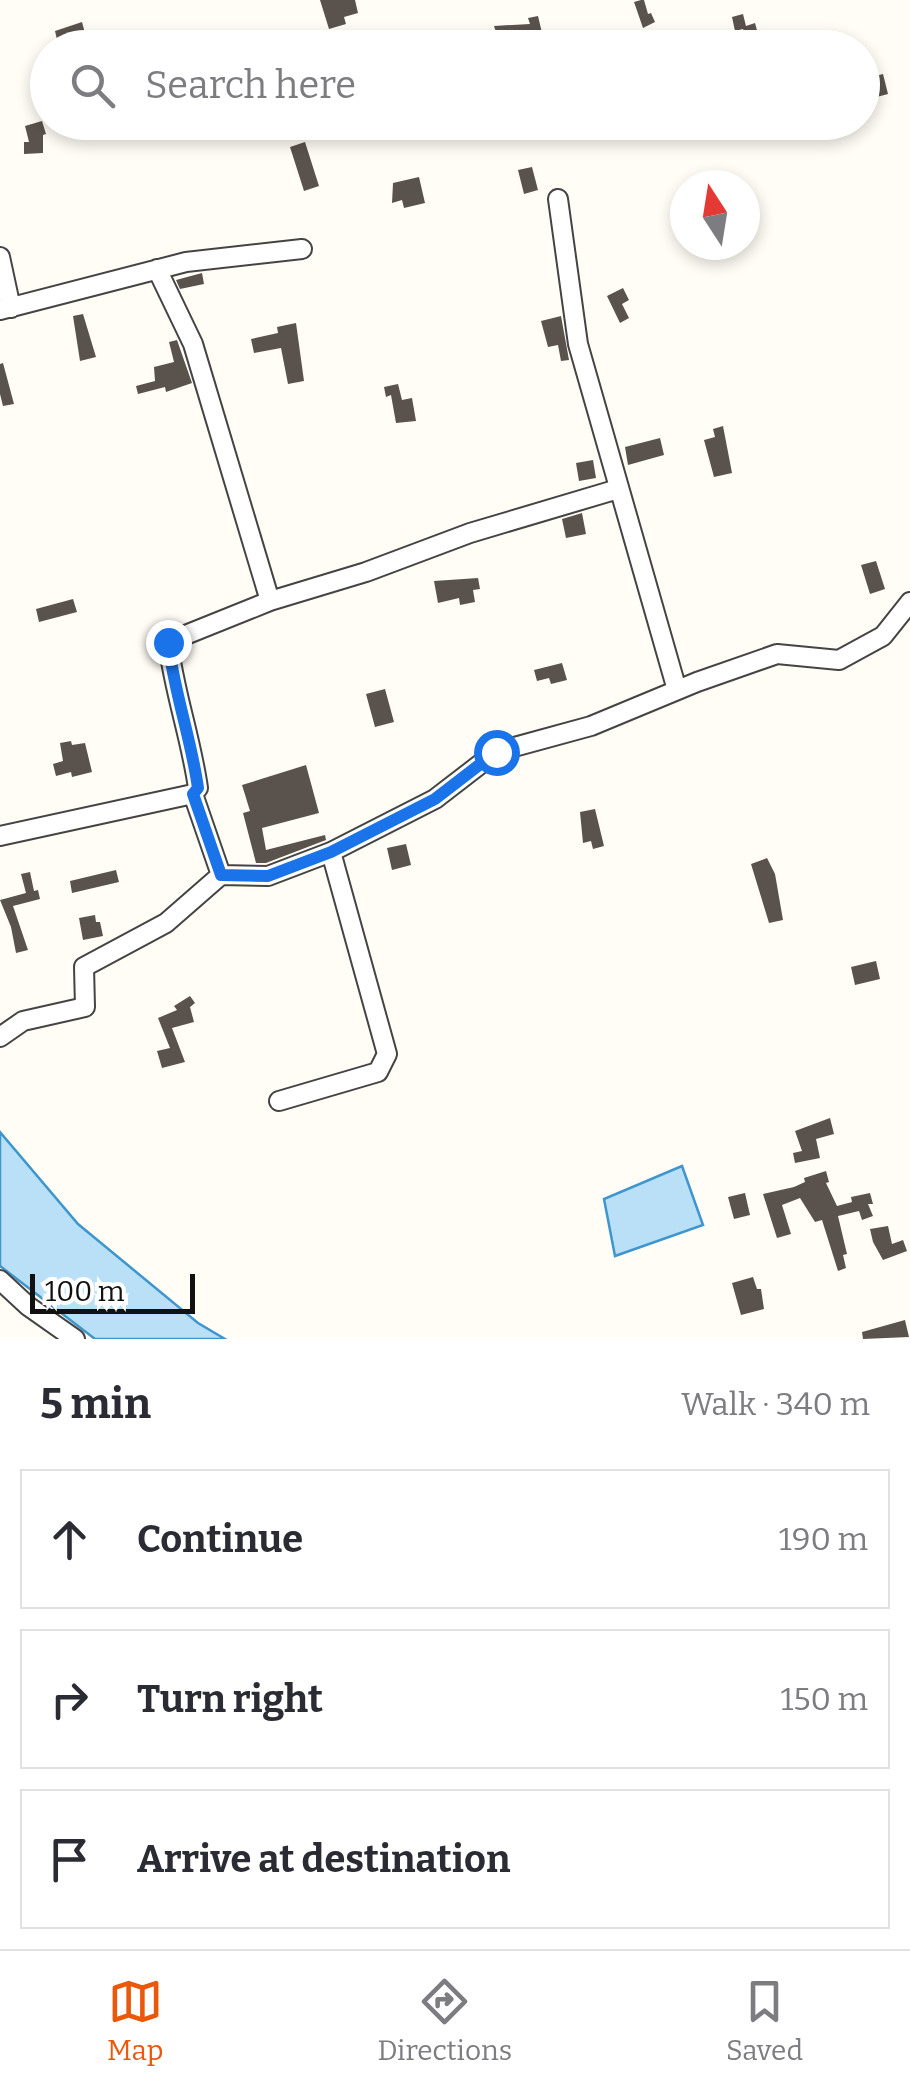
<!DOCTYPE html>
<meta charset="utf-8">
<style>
body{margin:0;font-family:Bitter,serif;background:#f7f7f7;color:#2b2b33}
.compass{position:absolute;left:670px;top:170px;width:90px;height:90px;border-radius:50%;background:#fff;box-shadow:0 5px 15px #0003;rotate:348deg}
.scale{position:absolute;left:30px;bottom:25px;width:165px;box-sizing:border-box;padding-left:10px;border:5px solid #111;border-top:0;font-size:28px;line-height:35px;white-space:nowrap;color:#111;-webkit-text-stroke:8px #fff;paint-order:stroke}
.stop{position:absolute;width:30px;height:30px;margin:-22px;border:8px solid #1a73e8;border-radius:50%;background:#fff}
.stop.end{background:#1a73e8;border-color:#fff;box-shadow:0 2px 10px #0008}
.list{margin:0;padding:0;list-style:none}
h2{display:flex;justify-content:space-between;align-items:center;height:130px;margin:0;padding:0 40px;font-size:42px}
h2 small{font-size:32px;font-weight:400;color:#7c7c81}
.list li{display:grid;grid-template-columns:65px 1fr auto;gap:30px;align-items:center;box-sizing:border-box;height:140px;margin:0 20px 20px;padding:0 20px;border:2px solid #e1e1e2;border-radius:0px}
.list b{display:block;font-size:38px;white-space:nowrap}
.list em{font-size:32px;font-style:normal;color:#7c7c81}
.icon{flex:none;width:55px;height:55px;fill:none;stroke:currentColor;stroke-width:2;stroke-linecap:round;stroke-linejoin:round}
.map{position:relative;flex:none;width:910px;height:1339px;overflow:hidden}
.search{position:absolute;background:#fff;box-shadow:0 5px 15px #0003;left:30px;right:30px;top:30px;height:110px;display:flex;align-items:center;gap:25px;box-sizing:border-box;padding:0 35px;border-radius:55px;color:#7c7c81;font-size:38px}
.sheet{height:610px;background:#fff}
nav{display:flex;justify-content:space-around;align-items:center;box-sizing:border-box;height:140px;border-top:2px solid #e1e1e2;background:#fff;font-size:28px;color:#7c7c81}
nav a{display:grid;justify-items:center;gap:5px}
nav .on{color:#ea580c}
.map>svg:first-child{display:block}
.water{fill:#b9e0f7;stroke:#3f96cf;stroke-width:2.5}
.building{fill:#5a524d}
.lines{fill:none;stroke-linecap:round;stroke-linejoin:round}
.minor-casing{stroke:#444;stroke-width:22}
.minor{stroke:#fff;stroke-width:18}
.route{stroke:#1a73e8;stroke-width:12}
</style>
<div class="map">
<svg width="910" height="1339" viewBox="0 0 910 1339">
<rect width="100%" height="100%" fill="#fffdf5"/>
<path class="water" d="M0 1132 78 1224 198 1323 225 1339H95L0 1266Z
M682 1166 703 1225 615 1256 604 1199Z"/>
<path class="building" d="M320 0H355L358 13 344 17 346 24 329 29Z
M641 0H644L648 14 651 13 655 22 643 28 634 2Z
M743 14 746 26 755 23 758 34 763 32 767 48H751L743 29 735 31 732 17Z
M538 16 543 37 550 36 552 48H506L504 33 497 35 494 26 530 24 528 18Z
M82 22 89 48H59L55 31Z
M883 74 888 94 869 99 864 79Z
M42 121 46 134 43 135V153L24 154V142H29L25 126Z
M305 142 319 186 304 191 290 147Z
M532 167 538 190 524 194 518 170Z
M419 177 425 203 404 208 402 200 392 203 393 183Z
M202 273 204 284 180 289 176 280Z
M623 288 629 300 622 304 629 318 620 323 607 296Z
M83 314 96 357 80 361 73 316Z
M561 316 569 360 561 361 558 345 548 347 541 321Z
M296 323 304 381 288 384 281 348 254 353 251 339 278 333 277 327Z
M177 340 192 383 166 392 165 387 138 394 136 386 155 381 154 367 174 362 169 342Z
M3 363 14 404 3 406 0 394V364Z
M398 384 402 400 412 398 416 421 396 423 391 395 386 397 384 387Z
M723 426 732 473 714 477 704 440 715 437 713 429Z
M660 438 664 455 628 465 625 447Z
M593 460 596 478 579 481 576 463Z
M582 513 586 534 566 538 562 519Z
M876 561 885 589 870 594 861 565Z
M478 578 480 589 473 590 475 602 460 605 459 598 438 603 434 581Z
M73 599 77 612 39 622 36 609Z
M562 663 567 680 551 684 549 678 537 681 534 670Z
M385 689 394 722 375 727 366 694Z
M71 741 72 745 85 743 92 772 72 777 71 772 56 776 53 764 63 761 60 743Z
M306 765 319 813 262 828 266 850 325 835 326 840 266 863H256L243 813 250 811 242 785Z
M595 809 604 846 593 849 591 841 583 843 580 812Z
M406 844 411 865 392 870 387 848Z
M767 858 775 874 783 920 769 923 751 864Z
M116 870 119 882 72 893 70 881Z
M30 872 34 891 38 890 40 899 13 906 28 950 16 953 11 927 0 900 26 893 21 874Z
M95 915 96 922H100L103 936 83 940 79 918Z
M876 961 880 979 855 985 851 967Z
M190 996 195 1003 190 1007 194 1022 172 1028 185 1062 162 1068 157 1051 170 1048 158 1018 177 1010 174 1006Z
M830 1118 834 1134 816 1139 820 1158 795 1163 793 1153 802 1151 795 1131Z
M826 1171 829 1182 826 1183 837 1206 852 1202 851 1197 870 1193 873 1204H868L873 1216 862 1220 859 1211 838 1216 847 1254 843 1255 846 1268 838 1271 822 1220 815 1222 800 1198 782 1205 791 1234 777 1238 763 1194 794 1187 805 1182 804 1178Z
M745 1193 750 1215 734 1219 728 1197Z
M888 1226 892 1244 903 1240 907 1251 883 1260 873 1242 870 1229Z
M753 1277 757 1289H761L764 1309 741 1315 732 1283Z
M905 1320 909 1337 863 1339 862 1332Z"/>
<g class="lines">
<defs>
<path id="minor" d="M558 199 578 344 677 690
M0 257 11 308
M157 269 193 344 270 601
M0 310 186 262 302 249
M193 794 221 875
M0 836 193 794 198 788C191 738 174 692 168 642L270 601 366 572 470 533 618 489
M0 1037 23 1021 85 1007 84 967 166 923 221 875 268 876 331 852 435 799 496 752 591 726 697 682 777 654 839 660 883 636 910 602
M279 1101 378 1072 387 1054 331 852
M0 1280 28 1306 75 1339"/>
</defs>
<use href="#minor" class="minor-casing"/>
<use href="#minor" class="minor"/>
</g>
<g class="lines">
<path class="route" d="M168 642C174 692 191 738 198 788L193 794 221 875 268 876 331 852 435 799 496 752"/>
</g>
</svg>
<svg class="compass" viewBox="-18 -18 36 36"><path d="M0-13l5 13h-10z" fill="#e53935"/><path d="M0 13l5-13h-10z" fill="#7c7c81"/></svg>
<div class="scale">100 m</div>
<div class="stop" style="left:496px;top:752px"></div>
<div class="stop end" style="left:168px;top:642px"></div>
<div class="search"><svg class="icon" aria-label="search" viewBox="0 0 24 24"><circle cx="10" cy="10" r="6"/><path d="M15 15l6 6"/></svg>Search here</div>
</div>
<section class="sheet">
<h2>5 min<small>Walk · 340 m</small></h2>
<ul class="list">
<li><svg class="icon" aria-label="ahead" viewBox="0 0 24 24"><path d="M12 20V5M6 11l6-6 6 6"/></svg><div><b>Continue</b></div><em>190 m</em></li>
<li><svg class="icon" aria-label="right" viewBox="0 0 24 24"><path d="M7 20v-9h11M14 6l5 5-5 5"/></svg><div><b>Turn right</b></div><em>150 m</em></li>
<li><svg class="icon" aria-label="arrive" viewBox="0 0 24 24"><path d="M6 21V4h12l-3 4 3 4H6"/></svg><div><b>Arrive at destination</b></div></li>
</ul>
</section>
<nav>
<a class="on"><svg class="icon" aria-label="map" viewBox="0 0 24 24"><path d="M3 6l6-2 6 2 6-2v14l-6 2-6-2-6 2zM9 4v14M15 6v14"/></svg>Map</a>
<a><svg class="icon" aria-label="directions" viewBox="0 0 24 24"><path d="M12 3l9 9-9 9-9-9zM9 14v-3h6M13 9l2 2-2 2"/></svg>Directions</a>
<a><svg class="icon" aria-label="saved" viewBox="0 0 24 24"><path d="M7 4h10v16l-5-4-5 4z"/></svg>Saved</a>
</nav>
